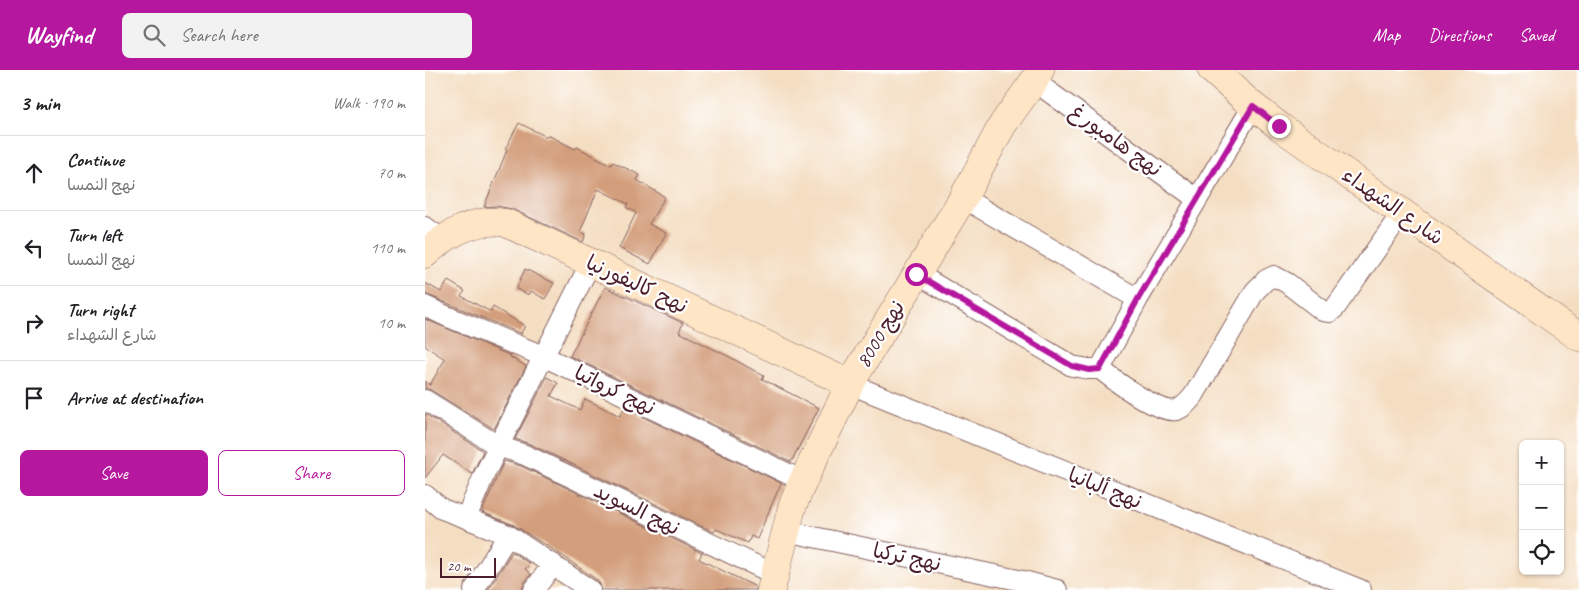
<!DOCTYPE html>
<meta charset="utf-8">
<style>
body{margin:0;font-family:Caveat,"Playpen Sans Arabic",sans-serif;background:#f2f2f2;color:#202124}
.controls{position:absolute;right:15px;bottom:15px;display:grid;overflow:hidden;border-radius:8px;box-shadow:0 1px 4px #0004}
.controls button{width:45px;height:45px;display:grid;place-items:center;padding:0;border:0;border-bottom:1px solid #e0e0e0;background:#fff;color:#202124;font:25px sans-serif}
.scale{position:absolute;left:15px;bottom:12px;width:56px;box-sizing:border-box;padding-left:5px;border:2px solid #4a1f2b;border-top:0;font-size:14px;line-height:18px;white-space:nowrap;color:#4a1f2b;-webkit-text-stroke:4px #fff;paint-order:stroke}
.stop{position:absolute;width:15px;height:15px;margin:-11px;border:4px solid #b5179e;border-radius:50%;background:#fff}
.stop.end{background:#b5179e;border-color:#fff;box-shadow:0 1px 5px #0008}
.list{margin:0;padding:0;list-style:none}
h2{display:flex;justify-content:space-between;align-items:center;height:65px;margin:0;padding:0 20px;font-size:21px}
h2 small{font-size:16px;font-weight:400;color:#757577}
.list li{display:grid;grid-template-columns:32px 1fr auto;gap:15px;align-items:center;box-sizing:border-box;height:75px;padding:0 20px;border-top:1px solid #e0e0e0}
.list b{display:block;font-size:19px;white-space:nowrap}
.list p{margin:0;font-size:16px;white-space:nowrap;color:#757577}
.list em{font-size:16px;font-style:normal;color:#757577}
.actions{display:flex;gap:10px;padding:15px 20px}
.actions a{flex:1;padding:11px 0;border:1px solid #b5179e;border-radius:8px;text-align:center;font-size:18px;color:#b5179e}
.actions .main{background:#b5179e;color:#fff}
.icon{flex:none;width:28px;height:28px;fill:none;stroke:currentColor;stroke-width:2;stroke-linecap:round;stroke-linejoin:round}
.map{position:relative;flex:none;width:1154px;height:520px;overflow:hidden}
header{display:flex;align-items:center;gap:30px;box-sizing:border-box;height:70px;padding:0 25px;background:#b5179e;color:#fff}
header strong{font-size:24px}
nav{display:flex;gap:28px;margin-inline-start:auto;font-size:18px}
.search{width:350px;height:45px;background:#f2f2f2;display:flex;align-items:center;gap:12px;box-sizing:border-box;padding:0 18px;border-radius:8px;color:#757577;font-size:19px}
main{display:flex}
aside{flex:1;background:#fff}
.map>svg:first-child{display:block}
.building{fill:#d39e7b}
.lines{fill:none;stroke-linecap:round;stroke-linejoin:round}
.street-casing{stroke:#866260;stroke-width:22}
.secondary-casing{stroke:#866260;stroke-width:29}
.street{stroke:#fff;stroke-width:20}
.secondary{stroke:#fde5c5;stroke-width:28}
.route{stroke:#b5179e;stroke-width:6}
.labels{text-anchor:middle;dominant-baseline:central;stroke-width:4.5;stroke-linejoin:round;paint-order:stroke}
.street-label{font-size:21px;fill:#4a1f2b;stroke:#fff}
</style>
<header>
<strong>Wayfind</strong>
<div class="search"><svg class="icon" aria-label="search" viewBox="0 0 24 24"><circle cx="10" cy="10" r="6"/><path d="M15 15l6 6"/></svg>Search here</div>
<nav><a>Map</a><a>Directions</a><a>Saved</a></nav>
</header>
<main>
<aside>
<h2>3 min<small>Walk · 190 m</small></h2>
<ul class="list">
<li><svg class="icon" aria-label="ahead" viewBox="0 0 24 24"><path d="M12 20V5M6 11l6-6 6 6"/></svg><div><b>Continue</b><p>نهج النمسا</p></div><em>70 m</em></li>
<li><svg class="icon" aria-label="left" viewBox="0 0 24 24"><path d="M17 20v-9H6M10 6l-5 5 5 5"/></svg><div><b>Turn left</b><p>نهج النمسا</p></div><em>110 m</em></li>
<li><svg class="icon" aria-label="right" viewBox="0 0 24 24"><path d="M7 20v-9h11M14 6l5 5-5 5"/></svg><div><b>Turn right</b><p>شارع الشهداء</p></div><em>10 m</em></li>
<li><svg class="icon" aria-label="arrive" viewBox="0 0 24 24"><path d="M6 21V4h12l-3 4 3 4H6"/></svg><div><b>Arrive at destination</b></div></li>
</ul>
<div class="actions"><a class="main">Save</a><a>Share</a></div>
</aside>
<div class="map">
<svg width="1154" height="520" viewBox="0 0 1154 520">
<rect width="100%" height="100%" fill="#fff"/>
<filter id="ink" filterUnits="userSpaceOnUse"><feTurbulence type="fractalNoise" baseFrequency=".02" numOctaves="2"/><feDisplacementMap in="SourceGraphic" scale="10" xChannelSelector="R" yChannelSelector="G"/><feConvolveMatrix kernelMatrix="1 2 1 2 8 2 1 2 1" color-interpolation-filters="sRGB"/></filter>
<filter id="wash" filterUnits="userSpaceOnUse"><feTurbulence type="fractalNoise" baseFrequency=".0096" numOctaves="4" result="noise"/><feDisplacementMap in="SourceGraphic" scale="20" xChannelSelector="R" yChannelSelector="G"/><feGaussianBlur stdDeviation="1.12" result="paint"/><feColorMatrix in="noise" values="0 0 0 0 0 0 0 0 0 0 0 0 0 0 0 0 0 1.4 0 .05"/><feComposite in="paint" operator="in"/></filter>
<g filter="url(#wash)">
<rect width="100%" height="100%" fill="#f4dec2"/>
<g id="blocks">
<path class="building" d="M94 53 122 67 123 65 150 79 152 77 186 95 188 92 215 105 212 110 240 127 224 154 241 163 225 194 194 178 211 143 201 137 203 134 173 119 155 162 161 164 158 172 87 139 71 136 59 137 82 80 80 79Z
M100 199 129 213 120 229 106 221 104 225 91 219Z
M23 211 40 221 36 226 66 242 68 237 100 256 96 263 97 264 0 224V213L16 222Z
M180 217 258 253 254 262 301 285 339 306 337 309 394 338 366 392 145 286Z
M0 249 86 286 85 287 101 296 69 359 6 320 0 318V311L5 315 20 289 0 276Z
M122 307 133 313 126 326 155 340 160 329 195 346 199 338 356 413 332 469 326 466 323 473 291 459 289 462 105 374 90 369Z
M0 344 58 381 47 404 18 385 0 408Z
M79 391 96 396 277 483 274 489 331 517V520H177L175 514 172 510 135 484 89 455 57 442Z
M87 482 105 494 100 499 106 504 99 513 97 520H63Z"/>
</g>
</g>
<g filter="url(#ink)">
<use href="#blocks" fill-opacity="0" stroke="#866260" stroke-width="1"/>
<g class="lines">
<defs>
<path id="street" d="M609 11 772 129
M538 128 713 229
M0 157 17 169
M491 203 647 296 664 299H675L713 229 828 36
M0 236 21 246 118 286 378 411
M675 299C689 310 734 344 751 340 759 338 764 331 769 325L830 221 841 210 849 206 862 213 898 241 905 242 910 238 977 143
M425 314 936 520
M0 330 73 376 100 385 349 504
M0 425 17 439 41 448
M360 461 598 511 632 520
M49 520 83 465
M109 520 128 494
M165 520 83 465 41 448 60 403 166 192"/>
<path id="secondary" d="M787 0 828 36 854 56 1154 267
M0 184C22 164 51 147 81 153L425 314
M346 520 367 437 378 411 425 314 538 128 578 54 609 11 615 0"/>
</defs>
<use href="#street" class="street-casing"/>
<use href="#secondary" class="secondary-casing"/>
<use href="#street" class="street"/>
<use href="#secondary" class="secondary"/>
</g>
</g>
<g class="lines" filter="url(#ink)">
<path class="route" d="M491 204 647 296 664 300 675 299 713 229 828 36 854 56"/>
</g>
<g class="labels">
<g class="street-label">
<text transform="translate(691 70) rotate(36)">نهج هامبورغ</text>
<text transform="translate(968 136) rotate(35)">شارع الشهداء</text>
<text transform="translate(212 214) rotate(25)">نهح كاليفورنيا</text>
<text transform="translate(455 264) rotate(-59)">نهج 8000</text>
<text transform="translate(190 320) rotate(26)">نهج كرواتيا</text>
<text transform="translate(680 418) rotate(22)">نهج ألبانيا</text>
<text transform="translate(212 439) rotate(26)">نهج السويد</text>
<text transform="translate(482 487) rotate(12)">نهج تركيا</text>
</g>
</g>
</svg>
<div class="controls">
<button>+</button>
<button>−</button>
<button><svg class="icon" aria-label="locate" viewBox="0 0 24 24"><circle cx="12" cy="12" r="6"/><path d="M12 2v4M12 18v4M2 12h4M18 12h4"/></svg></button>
</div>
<div class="scale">20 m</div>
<div class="stop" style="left:491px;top:204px"></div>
<div class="stop end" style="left:854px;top:56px"></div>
</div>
</main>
